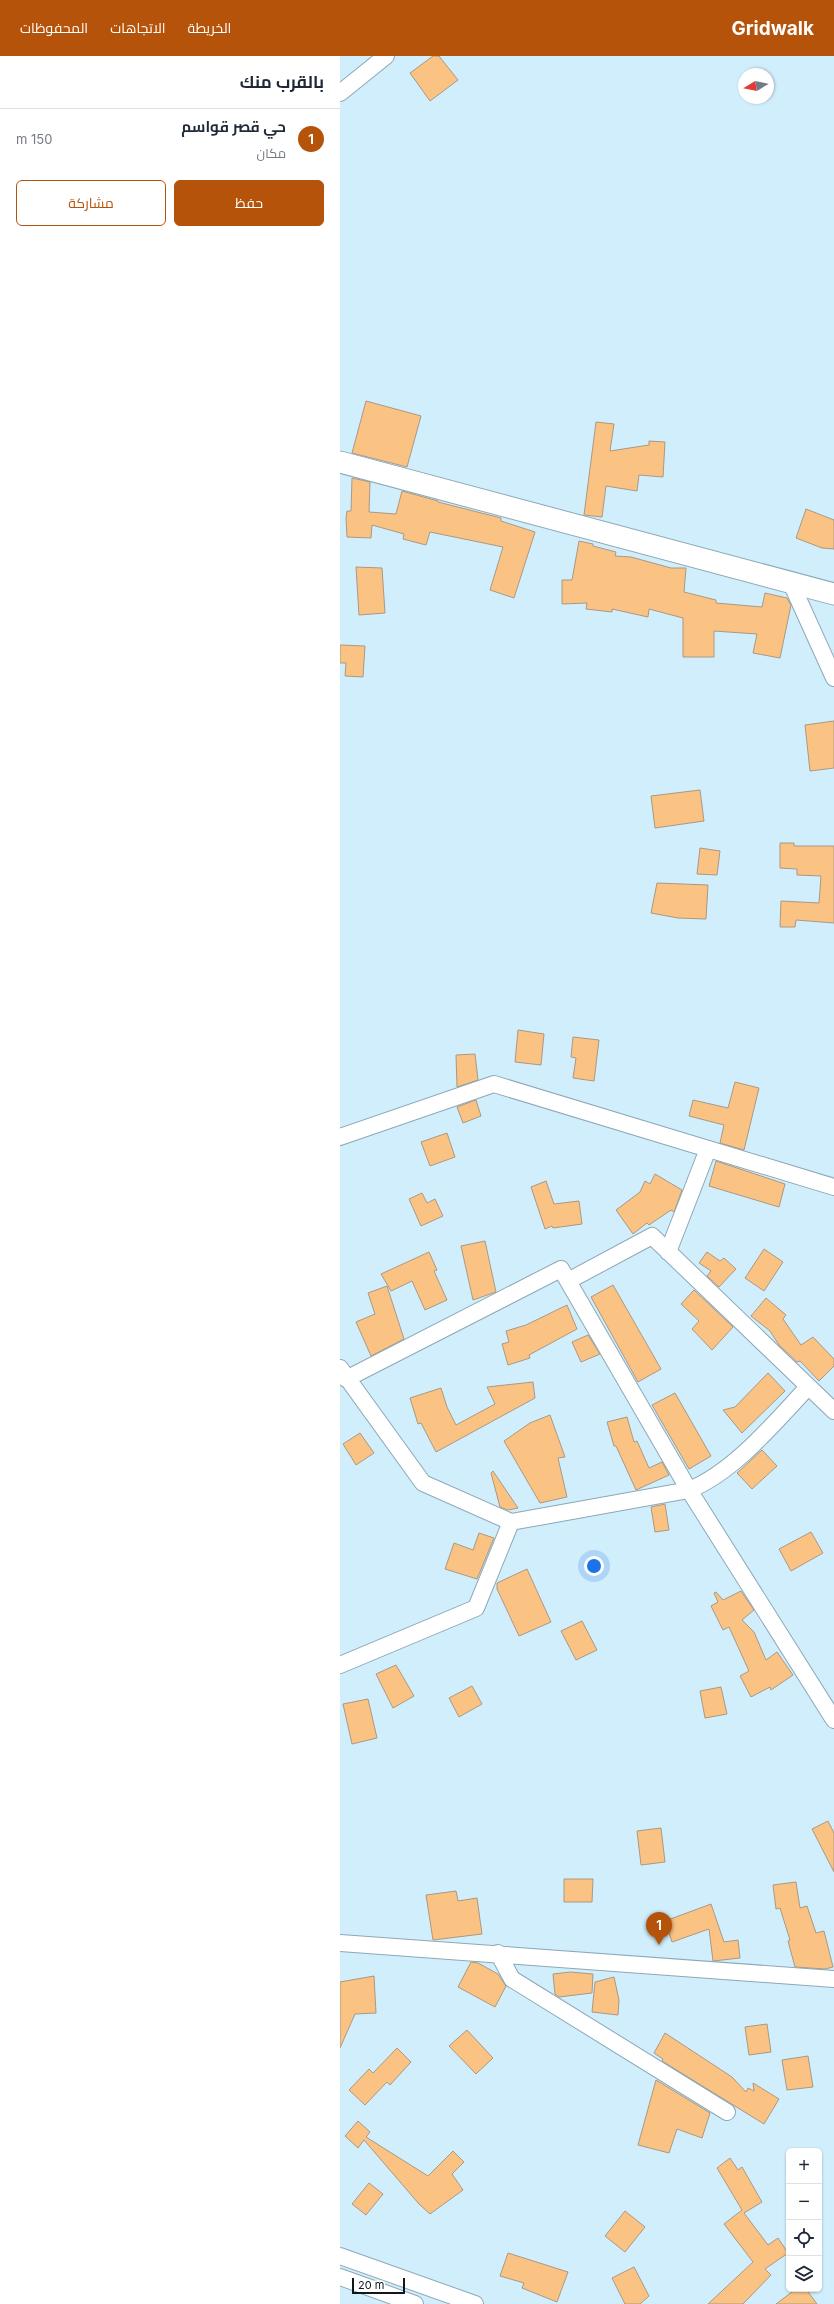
<!DOCTYPE html>
<html lang="ar">
<meta charset="utf-8">
<style>
body{margin:0;font-family:Inter,Cairo,sans-serif;background:#f6f6f7;color:#1f2937;direction:rtl}
.controls{position:absolute;right:12px;bottom:12px;display:grid;overflow:hidden;border-radius:6px;box-shadow:0 1px 3px #0004}
.controls button{width:36px;height:36px;display:grid;place-items:center;padding:0;border:0;border-bottom:1px solid #e0e1e3;background:#fff;color:#1f2937;font:20px sans-serif}
.compass{position:absolute;left:398px;top:12px;width:36px;height:36px;border-radius:50%;background:#fff;box-shadow:0 1px 3px #0004;rotate:260deg}
.scale{position:absolute;left:12px;bottom:10px;width:53px;box-sizing:border-box;padding-left:4px;border:2px solid #0e181d;border-top:0;font-size:11px;line-height:14px;white-space:nowrap;color:#0e181d;-webkit-text-stroke:3px #fff;paint-order:stroke}
.you{position:absolute;left:254px;top:1510px;width:14px;height:14px;margin:-10px;border:3px solid #fff;border-radius:50%;background:#1a73e8;box-shadow:0 0 0 6px #1a73e833}
.badge{display:grid;place-items:center;width:26px;height:26px;border-radius:50%;background:#b45309;color:#fff;font-size:13px;font-weight:700}
.pin{position:absolute;translate:-50% -33px;filter:drop-shadow(0 1px 2px #0008)}
.pin::after{content:'';position:absolute;top:21px;width:14px;height:12px;background:inherit;clip-path:polygon(0 0,100% 0,50% 100%)}
.list{margin:0;padding:0;list-style:none}
h2{display:flex;justify-content:space-between;align-items:center;height:52px;margin:0;padding:0 16px;font-size:17px}
h2 small{font-size:13px;font-weight:400;color:#747a83}
.list li{display:grid;grid-template-columns:26px 1fr auto;gap:12px;align-items:center;box-sizing:border-box;height:60px;padding:0 16px;border-top:1px solid #e0e1e3}
.list b{display:block;font-size:15px;white-space:nowrap}
.list p{margin:0;font-size:13px;white-space:nowrap;color:#747a83}
.list em{font-size:13px;font-style:normal;color:#747a83}
.actions{display:flex;gap:8px;padding:12px 16px}
.actions a{flex:1;padding:9px 0;border:1px solid #b45309;border-radius:6px;text-align:center;font-size:14px;color:#b45309}
.actions .main{background:#b45309;color:#fff}
.icon{flex:none;width:22px;height:22px;fill:none;stroke:currentColor;stroke-width:2;stroke-linecap:round;stroke-linejoin:round}
.map{position:relative;flex:none;width:494px;height:2248px;overflow:hidden;direction:ltr}
header{display:flex;align-items:center;gap:24px;box-sizing:border-box;height:56px;padding:0 20px;background:#b45309;color:#fff}
header strong{font-size:19px}
nav{display:flex;gap:22px;margin-inline-start:auto;font-size:14px}
main{display:flex}
aside{flex:1;background:#fff}
.map>svg:first-child{display:block}
.building{fill:#fac384;stroke:#aa9883}
.lines{fill:none;stroke-linecap:round;stroke-linejoin:round}
.minor-casing{stroke:#8da8b6;stroke-width:18}
.tertiary-casing{stroke:#8da8b6;stroke-width:23}
.minor{stroke:#fff;stroke-width:16}
.tertiary{stroke:#fff;stroke-width:21}
</style>
<header>
<strong>Gridwalk</strong>
<nav><a>الخريطة</a><a>الاتجاهات</a><a>المحفوظات</a></nav>
</header>
<main>
<div class="map">
<svg width="494" height="2248" viewBox="0 0 494 2248">
<rect width="100%" height="100%" fill="#d1eefd"/>
<path class="building" d="M93 0H99L118 24 90 45 70 17Z
M26 345 81 360 67 411 12 397Z
M256 366 274 368 270 395 309 389V385L325 386 323 421 299 419 297 435 266 430 262 461 244 459Z
M12 422 30 426 29 456 56 458 62 435 98 445V446L161 462V465L195 476 174 542 150 534 163 491 90 476 86 489 63 483 64 478 32 469 31 482 7 481 6 462 7 455H11Z
M466 453 494 464V493L482 492 456 482Z
M239 485 253 488V490L276 496 275 500 291 501 331 512H346L344 536 376 544V547L422 551 425 537 447 542 451 549 440 602 413 597 417 578 374 575V601H343V562L309 553 308 561 272 553V556L246 553 247 547 222 548V524H232Z
M16 511 42 512 45 557 19 559Z
M0 589 25 590 23 621 5 620 6 607H0Z
M494 665V712L470 715 465 669Z
M360 734 364 765 315 772 311 740Z
M440 787H454V790H494V867L456 864 455 871H440L441 845 479 847 481 820 457 819V813L440 812Z
M360 792 380 795 377 819 357 818Z
M317 827 368 829 366 863 338 862 311 857Z
M178 974 204 978 201 1009 175 1006Z
M233 981 259 984 254 1025 233 1022 236 1002 231 1001Z
M135 998 138 1024 117 1031 116 999Z
M395 1026 419 1032 404 1094 380 1087 384 1069 349 1060 353 1044 388 1052Z
M136 1044 141 1060 123 1067 117 1051Z
M107 1077 115 1101 90 1110 81 1086Z
M376 1105 445 1128 439 1151 369 1130Z
M315 1118 342 1134 334 1156 331 1154 309 1169 307 1167 293 1178 276 1154 300 1136 305 1125 310 1128Z
M206 1125 214 1148 239 1145 242 1168 213 1172 212 1170 205 1173 191 1131Z
M82 1137 87 1147 95 1143 103 1160 81 1170 69 1143Z
M145 1185 156 1236 133 1244 121 1190Z
M424 1193 443 1206 424 1235 405 1222Z
M89 1196 97 1214 94 1215 107 1244 85 1254 72 1225 51 1235 41 1218Z
M367 1196 380 1205 384 1202 396 1213 379 1231 367 1220 371 1215 359 1207Z
M273 1229 321 1313 298 1326 251 1241Z
M47 1230 64 1283 31 1300 16 1266 35 1258 28 1237Z
M354 1234 393 1271 372 1294 352 1273 359 1265 341 1248Z
M426 1242 446 1259 443 1263 461 1289 473 1281 494 1303V1310L479 1325 460 1305 457 1306 439 1289 430 1275 411 1260Z
M227 1249 237 1273 189 1299 190 1302 168 1309 162 1288 169 1286 166 1275 186 1269Z
M248 1279 260 1298 241 1306 232 1286Z
M428 1317 445 1335 402 1377 383 1354 395 1351Z
M193 1326 195 1342 96 1396 81 1367 78 1368 70 1342 101 1332 107 1351 116 1369 155 1348 147 1331Z
M335 1337 371 1400 349 1413 312 1349Z
M210 1359 225 1401 218 1402 227 1441 200 1447 164 1385 190 1367Z
M287 1361 294 1386 297 1385 309 1412 322 1406 329 1419 296 1434 276 1390H274L267 1366Z
M20 1377 34 1397 16 1409 3 1388Z
M422 1394 437 1410 412 1433 397 1417Z
M153 1415 178 1452 168 1454 160 1451 151 1417Z
M325 1448 329 1474 315 1476 311 1451Z
M471 1476 483 1497 451 1515 439 1493Z
M139 1477 154 1482 137 1523 105 1513 114 1487 133 1494Z
M187 1513 211 1566 179 1580 157 1533V1527Z
M401 1535 414 1554 402 1564 414 1576 426 1604 437 1596 453 1619 431 1634 430 1631 411 1641 400 1620 409 1615 389 1571 383 1574 371 1550 378 1546 374 1537 376 1536 383 1544Z
M242 1565 257 1594 236 1604 221 1575Z
M56 1609 74 1640 53 1652 36 1618Z
M132 1630 142 1648 119 1661 109 1642Z
M381 1631 387 1658 365 1662 360 1635Z
M28 1643 37 1682 12 1688 3 1648Z
M488 1765 494 1777V1816L472 1773Z
M321 1772 325 1806 301 1809 297 1775Z
M224 1823H253L252 1846H224Z
M456 1826 460 1852 467 1850 476 1877 484 1875 493 1911 485 1913 455 1911 448 1885 450 1884 440 1852 436 1853 433 1829Z
M116 1835 118 1845 137 1842 142 1878 93 1884 86 1839Z
M371 1848 384 1886 398 1884 400 1902 373 1905 369 1873 332 1886 325 1865Z
M131 1906 138 1907 158 1918 166 1930 155 1951 118 1931Z
M230 1916 253 1918 252 1937 219 1941 215 1938 213 1918Z
M34 1920 36 1957 15 1958 0 1992V1926Z
M274 1921 279 1944 278 1959 252 1956 255 1926Z
M427 1968 431 1996 409 1999 405 1971Z
M127 1974 153 2002 136 2018 109 1990Z
M325 1977 392 2021 406 2036 408 2032 414 2035 413 2027 439 2043 424 2068 322 2005 323 2003 314 1997Z
M57 1992 71 2006 50 2029 47 2026 25 2049 9 2034 29 2013 33 2017Z
M468 2000 473 2031 447 2034 442 2004Z
M316 2024 370 2057 362 2082 337 2073 329 2097 298 2089Z
M18 2065 30 2076 26 2081 88 2120 113 2095 124 2106 112 2118 123 2134 90 2158 79 2148 24 2084 18 2092 5 2080Z
M390 2102 398 2114 402 2111 422 2146 404 2157 428 2189 438 2182 448 2197 425 2213 431 2219 403 2248H368L413 2206 384 2168 402 2154 377 2112Z
M29 2127 43 2138 26 2159 12 2148Z
M285 2155 305 2171 285 2196 265 2180Z
M168 2197 228 2216 217 2246 182 2232 184 2227 160 2220Z
M294 2211 309 2240 300 2248H285L272 2222Z
M456 2233H466L477 2248H436Z"/>
<g class="lines">
<defs>
<path id="minor" d="M0 37 46 0
M451 527 494 622
M0 1081 154 1028 494 1131
M328 1196 368 1093
M228 1225 312 1180 494 1355
M0 1312 83 1427 171 1466
M6 1323 221 1213 349 1434 494 1664
M0 1609 136 1552 171 1466 349 1434C394 1416 435 1366 468 1331
M0 1887 494 1923
M158 1897 172 1923 387 2056
M0 2200 135 2248
M0 2221 75 2248"/>
<path id="tertiary" d="M0 406 494 538"/>
</defs>
<use href="#minor" class="minor-casing"/>
<use href="#tertiary" class="tertiary-casing"/>
<use href="#minor" class="minor"/>
<use href="#tertiary" class="tertiary"/>
</g>
</svg>
<div class="controls">
<button>+</button>
<button>−</button>
<button><svg class="icon" aria-label="locate" viewBox="0 0 24 24"><circle cx="12" cy="12" r="6"/><path d="M12 2v4M12 18v4M2 12h4M18 12h4"/></svg></button>
<button><svg class="icon" aria-label="layers" viewBox="0 0 24 24"><path d="M12 4l9 5-9 5-9-5zM3 14l9 5 9-5"/></svg></button>
</div>
<svg class="compass" viewBox="-18 -18 36 36"><path d="M0-13l5 13h-10z" fill="#e53935"/><path d="M0 13l5-13h-10z" fill="#747a83"/></svg>
<div class="scale">20 m</div>
<div class="you"></div>
<div class="pin badge" style="left:319px;top:1889px">1</div>
</div>
<aside>
<h2>بالقرب منك<small></small></h2>
<ul class="list">
<li><span class="badge">1</span><div><b>حي قصر قواسم</b><p>مكان</p></div><em>150 m</em></li>
</ul>
<div class="actions"><a class="main">حفظ</a><a>مشاركة</a></div>
</aside>
</main>
